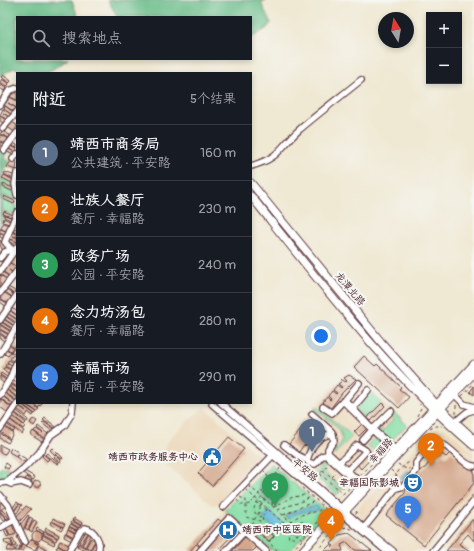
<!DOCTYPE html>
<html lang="zh">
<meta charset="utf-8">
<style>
body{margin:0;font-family:Pangolin,"LXGW WenKai TC",sans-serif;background:#20242c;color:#f1f3f6}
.controls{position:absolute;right:12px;top:12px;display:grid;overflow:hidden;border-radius:0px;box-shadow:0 2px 6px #0003}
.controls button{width:36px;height:36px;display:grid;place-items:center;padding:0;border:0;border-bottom:1px solid #363941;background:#171b24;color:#f1f3f6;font:20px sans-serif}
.compass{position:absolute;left:378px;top:12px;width:36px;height:36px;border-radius:50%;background:#171b24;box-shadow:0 2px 6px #0003;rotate:349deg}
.you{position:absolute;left:321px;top:336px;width:14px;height:14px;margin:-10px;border:3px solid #fff;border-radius:50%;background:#1a73e8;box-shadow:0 0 0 6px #1a73e833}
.badge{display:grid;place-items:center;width:26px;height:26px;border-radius:50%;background:#d93025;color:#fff;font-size:13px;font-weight:700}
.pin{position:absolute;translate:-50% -33px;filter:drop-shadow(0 1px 2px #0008)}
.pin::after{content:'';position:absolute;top:21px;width:14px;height:12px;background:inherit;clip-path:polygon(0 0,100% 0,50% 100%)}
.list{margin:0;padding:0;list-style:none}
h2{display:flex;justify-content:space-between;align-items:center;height:52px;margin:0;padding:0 16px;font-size:17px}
h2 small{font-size:13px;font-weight:400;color:#9ea1a6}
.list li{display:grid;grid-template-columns:26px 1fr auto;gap:12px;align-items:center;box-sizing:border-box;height:56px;padding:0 16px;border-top:1px solid #363941}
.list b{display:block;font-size:15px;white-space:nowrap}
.list p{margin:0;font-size:13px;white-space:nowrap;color:#9ea1a6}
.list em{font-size:13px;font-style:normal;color:#9ea1a6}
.icon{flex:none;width:22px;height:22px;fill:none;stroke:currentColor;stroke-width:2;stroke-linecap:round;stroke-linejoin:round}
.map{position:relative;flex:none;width:474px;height:551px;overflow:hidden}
.search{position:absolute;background:#171b24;box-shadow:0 2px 6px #0003;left:16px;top:16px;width:236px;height:44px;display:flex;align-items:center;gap:10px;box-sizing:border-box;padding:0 14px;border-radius:0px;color:#9ea1a6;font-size:15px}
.panel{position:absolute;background:#171b24;box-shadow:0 2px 6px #0003;left:16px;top:72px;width:236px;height:332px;border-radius:0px}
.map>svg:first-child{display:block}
.built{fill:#ecd8ba}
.green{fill:#84dea5;stroke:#677e68}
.forest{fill:#6bbd8a;stroke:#5a6e5a}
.water{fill:#5ab9d8;stroke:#526c82}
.building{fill:#d4a78c}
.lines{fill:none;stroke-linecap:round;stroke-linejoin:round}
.minor-casing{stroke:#633d44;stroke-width:8}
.major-casing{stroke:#633d44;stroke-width:9}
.path{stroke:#633d44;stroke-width:1;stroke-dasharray:3 3;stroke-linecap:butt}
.minor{stroke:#fff;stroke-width:5.5}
.major{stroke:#fff;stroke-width:7}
.labels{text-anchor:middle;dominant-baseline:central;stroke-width:4;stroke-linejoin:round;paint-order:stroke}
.street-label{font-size:10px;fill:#4a1f2b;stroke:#f6f6f2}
.poi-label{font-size:10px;font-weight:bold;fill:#4a1f2b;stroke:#f6f6f2;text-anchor:end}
</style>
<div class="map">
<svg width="474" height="551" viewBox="0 0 474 551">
<rect width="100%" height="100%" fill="#f6f6f2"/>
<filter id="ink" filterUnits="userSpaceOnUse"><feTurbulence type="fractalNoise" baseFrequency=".025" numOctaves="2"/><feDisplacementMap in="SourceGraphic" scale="8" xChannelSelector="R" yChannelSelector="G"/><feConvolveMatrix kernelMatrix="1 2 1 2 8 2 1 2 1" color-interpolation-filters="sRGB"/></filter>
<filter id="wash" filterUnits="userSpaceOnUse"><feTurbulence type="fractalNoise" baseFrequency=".012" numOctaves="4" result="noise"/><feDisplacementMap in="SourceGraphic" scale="16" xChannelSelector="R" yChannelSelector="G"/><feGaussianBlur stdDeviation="0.9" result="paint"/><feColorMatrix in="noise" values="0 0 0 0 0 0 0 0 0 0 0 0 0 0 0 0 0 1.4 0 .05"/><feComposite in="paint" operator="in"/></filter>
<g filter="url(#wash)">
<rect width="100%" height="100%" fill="#efe8d2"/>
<path class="built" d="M347 371 408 425 336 495 281 446Z
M204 407 261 458 222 503 212 505 161 460 164 455V449L171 437Z
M437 427 446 429 474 452V491L425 551H398L360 520 358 511 360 506Z
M225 510 273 551H188Z"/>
<path class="green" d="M1 178 14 184V188L3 184V187L15 193 16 201 4 195 3 199 17 206 15 215 4 211 3 214 5 215 0 226C0 215 1 205 2 194 2 189 0 184 1 178Z
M369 391 381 402 365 418 355 409Z
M316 406 352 436 334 455 332 453C335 449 341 445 342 440 344 428 322 415 314 409Z
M392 411 407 425 393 439 388 441 377 429 378 427 383 431 394 419 389 414Z
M372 433 383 442 380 446 382 451 378 455 367 446 374 438 371 434Z
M325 461 328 464 317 477 314 474Z
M271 464 323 508V516L289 551H273L225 510Z
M3 467 13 473 6 481H0V468Z
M323 471 343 489 341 491 321 474Z
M320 475 340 492 338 494H336L317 478Z"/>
<path class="forest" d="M0 0H72L78 17H17V59H68C57 67 45 76 30 73 25 72 20 69 14 68L0 76Z
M108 0H266L261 3 271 23 266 29 251 38V17H117Z
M0 149 7 153 4 159 10 161 8 163C5 168 1 175 1 181 0 194 3 208 0 221Z"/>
<path class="water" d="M406 471H409L411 473 402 481 401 476Z
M316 506 318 507V510C309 512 295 511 289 519L285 516 297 510Z
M268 510 284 524 275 529 264 520 263 517 267 515Z"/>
<g id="blocks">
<path class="building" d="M3 75 11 81 9 83 1 77Z
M2 79 9 84 6 87 0 82Z
M0 84 6 88 4 91 0 88Z
M15 91 17 92V100L10 97Z
M10 97 17 101V108L8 103 16 108 13 111 4 105Z
M5 106 13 112 11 114 4 109Z
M3 109 11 114 9 117 3 113 9 117 7 120 0 115Z
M0 116 6 120 4 124 0 121Z
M11 122 17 125 15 132 7 127Z
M2 131 10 135 9 138 0 134Z
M0 135 8 138 6 143 0 141Z
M0 142 5 144 3 149 0 147Z
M11 142 17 145V148L9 145Z
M9 145 17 149 15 152 7 148Z
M7 148 16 153 14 155 5 151Z
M11 161 17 162 16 170 7 167Z
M5 172 15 176 13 179 4 174Z
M4 175 13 180 12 183 2 178Z
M3 184 14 188 12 191 3 187Z
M4 196 15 201 14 204 3 199Z
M4 211 15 216 14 218 3 214Z
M5 215 12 218 13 221 4 217Z
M4 218 11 222 12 225 3 222Z
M4 223 11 226 8 232 0 228Z
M13 228 17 229V233L12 231Z
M0 229 8 232 6 235 0 232Z
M11 231 17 234V237L13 236 17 238V242L9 238Z
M0 233 6 236 4 239 0 237Z
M8 238 17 242 16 245 7 241Z
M0 240 6 248 3 251 0 245Z
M14 256 17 258V267L9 262Z
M9 262 17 268 13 273 9 270 13 273 11 277 2 271Z
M2 272 10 277 8 280 0 274Z
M0 275 8 280 0 290Z
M8 287 17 292 15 295 7 289Z
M6 290 15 295 14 298 5 292Z
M3 292 13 298 10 304 0 298Z
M0 299 9 304 7 307 0 302Z
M11 308 17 311V315L10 310Z
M9 310 17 316V319L7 313Z
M7 313 17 320V323L5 315Z
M5 316 16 324 15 326 3 318Z
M3 319 14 326 12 328 1 321Z
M1 322 12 329 11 331 0 324Z
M0 325 11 332 9 334 0 329Z
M0 330 9 335 7 338 0 333Z
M0 334 7 339 5 342 0 338Z
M17 343V355L11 352Z
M9 344 13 347 11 351 6 348Z
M6 349 11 352 8 356 3 353Z
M13 355 16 356 13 361 10 359Z
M364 356 375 366 377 364 401 387 399 389 409 397 399 408 354 367Z
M9 360 14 363 13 366 7 362Z
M7 363 13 367 11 369 5 366Z
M5 367 12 371 10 374 3 370Z
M1 373 9 378 8 380 0 375Z
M349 375 356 379 342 393 330 409 323 402 327 397 330 400 331 399 328 396 332 391 336 394 337 393 333 390 337 385 341 388 342 387 338 384 342 381 340 379 346 382 347 381 344 378Z
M0 376 7 381 5 384 0 380Z
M12 380 17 383V387L11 383Z
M10 384 17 388V392L9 386Z
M8 386 17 393V397L6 389Z
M474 386V395L470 392Z
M6 389 17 398 16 400 5 393 15 401 14 404 2 395Z
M1 395 13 404 11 406 0 398Z
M0 399 11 407 7 412 0 407Z
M23 403 37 412 35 414 22 404Z
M24 403H31L39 409 36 411Z
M32 403H43L38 408Z
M382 403 385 406 371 421 368 418 369 416Z
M21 404 34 414 33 416 28 412 26 416 17 409 19 406 26 411 20 406Z
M16 410 28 420 27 422 14 412Z
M14 413 26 423 24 425 12 415Z
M12 416 25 426 23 429 10 419Z
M45 418 56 427 54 428 43 420Z
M33 419 37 421 34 426 30 423Z
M10 420 24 431 22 434 7 423Z
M309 420 319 428 315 433 311 444 303 446 299 452 289 444Z
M44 422 54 429 52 431 42 423Z
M363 423 367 428 359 436 354 432Z
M6 424 15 430 13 432 5 426Z
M38 426 48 434 45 439 34 431 36 429 43 433 37 428Z
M4 427 13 433 10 439 1 432Z
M33 431 44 440 42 442 31 435Z
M0 433 10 440 8 443 0 438Z
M229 437 244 449 212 486 198 473Z
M0 445 8 449 5 454 0 453Z
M11 448 18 452 16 456 9 452Z
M52 448 57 453 55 455 50 450Z
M369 451 374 455 361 469 357 464Z
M451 452 474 471V483L424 545 386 515 405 493 406 485 417 472 425 468 435 455 439 458 442 454 446 457Z
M47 453 59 463 58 464 45 455Z
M58 453 63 458 62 459 56 455Z
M18 454 26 459 24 462 16 457Z
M43 454 49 459 47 461 42 456Z
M56 455 61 460 60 462 54 457Z
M6 463 10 466 8 469 4 467Z
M24 471 35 477 33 480 23 473Z
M27 477 32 481 31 483 25 479Z
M33.5 484a3.5 3.5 0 1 1 7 0a3.5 3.5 0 1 1-7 0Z
M2 499 6 506 0 510V500Z
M17 502 19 504 13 511 11 510Z
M19 504 22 505 17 513 14 512Z
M26 506 31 509 20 521 15 518Z
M2 510 9 518 7 519 0 511Z
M0 512 7 520 4 522 0 517Z
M28 515 29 516 23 531 20 525Z
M30 517 33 519 28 530 25 528Z
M53 518 65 524 63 527 52 521Z
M74 518 82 523 81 525 72 520Z
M218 519 222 522 200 546 197 543Z
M229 519 239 528 217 551H203Z
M473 519 474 541 468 534 459 544 470 551H446Z
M34 520 37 522 32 532 29 530Z
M51 521 63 527 61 530 50 524Z
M72 521 81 526 80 528 71 523Z
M11 523 16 534 10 536 6 527Z
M71 524 79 529 78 531 69 526Z
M5 527 9 536 7 537 3 528Z
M69 527 78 531 77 533 68 529Z
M264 527 274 536 269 541 259 533Z
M37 528 44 532 43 534 36 530Z
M46 528 59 535 58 538 45 531Z
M68 529 76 534 74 537 66 533Z
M86 531 88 533 81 544 79 543Z
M32 536a5 5 0 1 1 10 0a5 5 0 1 1-10 0Z
M44 532 57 538 56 541 43 534Z
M65 533 73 538 72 541 64 537Z
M89 533 91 535 85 547 82 545Z
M349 533 372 551 355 550 347 542 341 545 343 551H324L330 545 332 547 334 546 331 544 339 535Z
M20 535 24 544 21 545 17 537Z
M43 535 55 542 54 545 42 539Z
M245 537 257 547 253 551H232Z
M13 538 16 546 14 547 11 539Z
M91 538 95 541 90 549 86 547Z
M10 539 13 547 5 543 4 540Z
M32 539 39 543 38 544 34 542 38 545 35 550 26 546Z
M60 541 69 545 66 550 58 545Z
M95 542 98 544 93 551 91 550Z
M78 544 86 548 85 551 77 547Z
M196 544 200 547 197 551H190Z
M22 545 25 546 23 551H19Z
M39 545 50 551H36Z
M9 546 15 549 14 551H6Z
M21 546 19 551H15L17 547Z
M58 546 68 551H61L56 548Z"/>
</g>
</g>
<g filter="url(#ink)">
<use href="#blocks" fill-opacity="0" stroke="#633d44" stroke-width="1"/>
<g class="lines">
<defs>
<path id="minor" d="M0 105 9 91 17 88
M3 128 17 112
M4 150 17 133
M13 159 17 154
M251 166C279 159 280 147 299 130 319 113 340 97 361 80
M17 173 15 184 17 195
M11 249 5 242 17 212
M0 258 5 252 12 249
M0 271 17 247
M0 293 17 271
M0 320 17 295
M0 354 17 326
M454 394 464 404 474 407
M0 395 10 379 17 361
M345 400 359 383
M221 403 363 527 393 551
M212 404 386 551
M323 407 332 413 343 401
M353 408 368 390
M312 414 331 431 333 434
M455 422 467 412 474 410
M0 429 18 403
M373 429 391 411
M363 440 372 430
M284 445 297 455 307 460
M394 451 343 401 345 400 370 427 395 449
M339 463 357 445 365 450 366 451 347 471
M7 482 11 484 21 482 29 485
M0 483 7 482 24 468 39 453 51 435 64 426 72 413 73 403
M361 487 326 455 322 456 315 464 309 463 307 460C311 446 318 435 333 434L334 441 328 449V453L363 485
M0 495 8 505 25 542
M223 507 276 452
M0 528 14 520
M364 528 396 488 404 486 416 471V463C421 457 427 447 433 444 446 437 461 466 474 466
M69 551 80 531 85 528C94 530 102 541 98 551
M200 551 229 518 266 551
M226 551 245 531
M433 551 474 501"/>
<path id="major" d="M251 183 381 342 436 404 474 439
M251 196C319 281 391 376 474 446
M338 519 474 373
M302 551 474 364"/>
</defs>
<use href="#minor" class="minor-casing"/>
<use href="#major" class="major-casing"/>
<path class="path" d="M462 396 474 383
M456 414V405
M417 416 421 408 420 404
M430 429 436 426H442
M398 464 404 468 410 469
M323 470 344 488
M391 470 397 476 400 482
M320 474 341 492
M361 475 385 450
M317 477 329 464
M332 477 335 474
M394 484C393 476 402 465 410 462
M249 486 306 535
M246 490 302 539
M261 491 268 497 260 506 254 500Z
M240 497 246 500V517L263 522
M471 497 474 493
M338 498 353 485
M237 500 241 505 250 504 253 501
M272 505 274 478 280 468
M260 506C261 515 251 519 253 528L278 551
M274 507 290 498 308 494
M265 508 266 513 262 517 263 522 275 531 287 526
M278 510C288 505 303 503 311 496
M285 514 286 515 295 510
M356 514 357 508
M283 515 317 500
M261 518 255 513 254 508C259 497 277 485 264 471
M300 521 304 522 305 526 294 538H289L288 533Z
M291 522C297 514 310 513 319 511L322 506
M258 532 264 526 275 536 269 542
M292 551 326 513 325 508 300 486
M317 551C326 541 338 520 353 530"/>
<use href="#minor" class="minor"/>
<use href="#major" class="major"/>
</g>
</g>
<defs>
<symbol id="civic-disc" viewBox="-11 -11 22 22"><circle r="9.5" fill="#1f6fb2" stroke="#f6f6f2"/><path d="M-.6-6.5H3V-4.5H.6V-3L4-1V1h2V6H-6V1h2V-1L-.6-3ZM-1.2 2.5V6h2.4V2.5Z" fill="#fff"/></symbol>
<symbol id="theatre-disc" viewBox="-11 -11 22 22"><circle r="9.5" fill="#1f6fb2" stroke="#f6f6f2"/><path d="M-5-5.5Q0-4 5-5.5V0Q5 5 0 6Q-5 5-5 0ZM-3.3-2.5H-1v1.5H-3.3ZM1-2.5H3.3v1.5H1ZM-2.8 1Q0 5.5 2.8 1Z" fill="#fff"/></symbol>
<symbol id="hospital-disc" viewBox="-11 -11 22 22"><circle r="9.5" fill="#1f6fb2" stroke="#f6f6f2"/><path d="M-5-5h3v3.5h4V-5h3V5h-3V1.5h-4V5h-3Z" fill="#fff"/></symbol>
</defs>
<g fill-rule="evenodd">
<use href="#civic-disc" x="201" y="446" width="22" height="22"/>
<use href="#theatre-disc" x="402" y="472" width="22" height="22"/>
<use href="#hospital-disc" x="217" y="519" width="22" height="22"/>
</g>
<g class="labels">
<g class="street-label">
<text transform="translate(350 289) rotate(50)">龙潭北路</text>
<text transform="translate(381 451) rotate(-48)">幸福路</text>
<text transform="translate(305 470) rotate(41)">平安路</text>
</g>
<g class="poi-label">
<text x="198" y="457">靖西市政务服务中心</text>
<text x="399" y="483">幸福国际影城</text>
<text x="242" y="530" text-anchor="start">靖西市中医医院</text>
</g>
</g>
</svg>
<div class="controls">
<button>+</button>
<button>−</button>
</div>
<svg class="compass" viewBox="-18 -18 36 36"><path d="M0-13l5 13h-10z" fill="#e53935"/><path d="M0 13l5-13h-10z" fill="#9ea1a6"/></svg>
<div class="you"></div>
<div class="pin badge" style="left:312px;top:452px;background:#5c6f8a">1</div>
<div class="pin badge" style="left:431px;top:466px;background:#e8710a">2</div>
<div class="pin badge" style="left:275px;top:506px;background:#2e9e5b">3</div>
<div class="pin badge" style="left:331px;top:541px;background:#e8710a">4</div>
<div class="pin badge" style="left:408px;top:529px;background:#3f7fe0">5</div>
<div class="search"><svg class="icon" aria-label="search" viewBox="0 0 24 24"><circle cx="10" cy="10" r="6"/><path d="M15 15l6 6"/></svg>搜索地点</div>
<section class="panel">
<h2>附近<small>5个结果</small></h2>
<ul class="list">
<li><span class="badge" style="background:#5c6f8a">1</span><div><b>靖西市商务局</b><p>公共建筑 · 平安路</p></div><em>160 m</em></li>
<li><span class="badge" style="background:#e8710a">2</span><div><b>壮族人餐厅</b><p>餐厅 · 幸福路</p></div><em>230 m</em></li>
<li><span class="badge" style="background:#2e9e5b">3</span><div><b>政务广场</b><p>公园 · 平安路</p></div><em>240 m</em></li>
<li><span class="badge" style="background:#e8710a">4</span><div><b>念力坊汤包</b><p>餐厅 · 幸福路</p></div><em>280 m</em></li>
<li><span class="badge" style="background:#3f7fe0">5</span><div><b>幸福市场</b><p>商店 · 平安路</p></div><em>290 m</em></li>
</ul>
</section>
</div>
